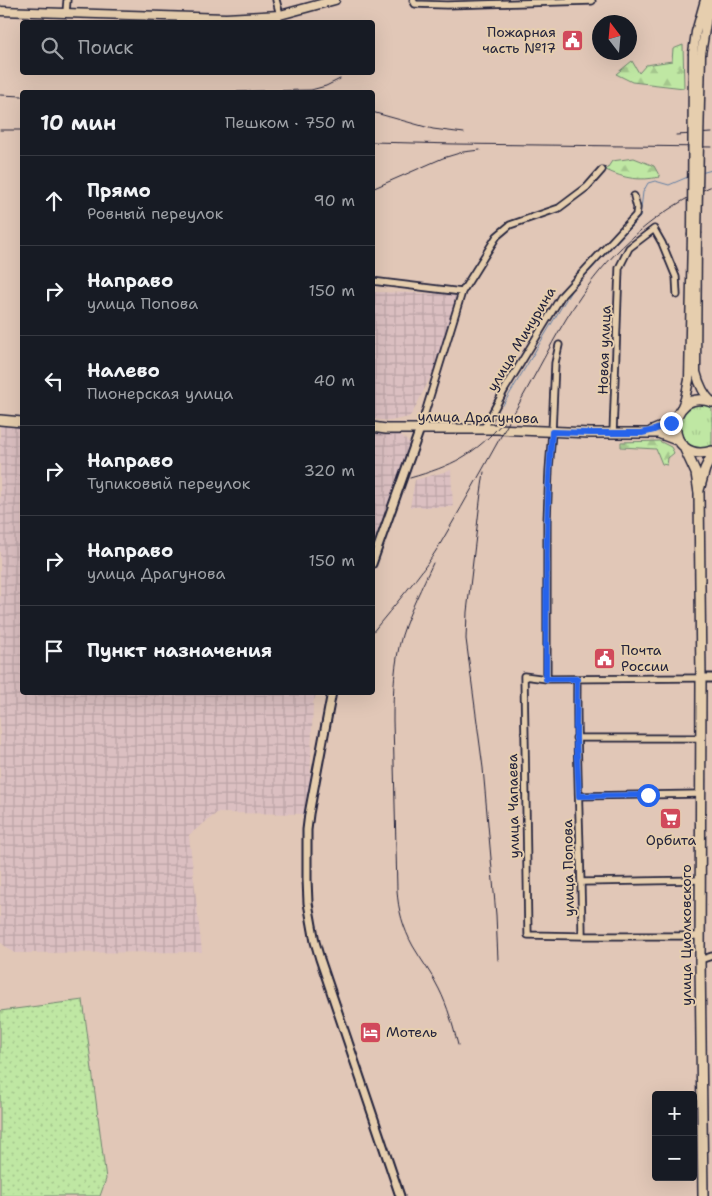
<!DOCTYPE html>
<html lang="ru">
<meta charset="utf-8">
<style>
body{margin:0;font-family:"Shantell Sans",sans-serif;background:#20242c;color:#f1f3f6}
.controls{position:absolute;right:15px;bottom:15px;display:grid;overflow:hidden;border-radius:5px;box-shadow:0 5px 20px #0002}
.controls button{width:45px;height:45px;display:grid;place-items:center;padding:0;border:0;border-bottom:1px solid #363941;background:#171b24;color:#f1f3f6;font:25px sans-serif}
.compass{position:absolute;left:592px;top:15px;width:45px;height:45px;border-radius:50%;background:#171b24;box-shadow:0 5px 20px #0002;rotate:344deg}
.stop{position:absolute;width:15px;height:15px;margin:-11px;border:4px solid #2563eb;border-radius:50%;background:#fff}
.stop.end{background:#2563eb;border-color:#fff;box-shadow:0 1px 5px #0008}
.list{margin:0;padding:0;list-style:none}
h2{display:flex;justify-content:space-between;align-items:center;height:65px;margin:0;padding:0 20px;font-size:21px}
h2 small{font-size:16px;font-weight:400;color:#9ea1a6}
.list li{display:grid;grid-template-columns:32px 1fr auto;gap:15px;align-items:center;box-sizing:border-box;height:90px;padding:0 20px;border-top:1px solid #363941}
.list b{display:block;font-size:19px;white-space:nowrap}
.list p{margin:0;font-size:16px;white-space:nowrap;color:#9ea1a6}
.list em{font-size:16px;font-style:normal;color:#9ea1a6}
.icon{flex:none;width:28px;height:28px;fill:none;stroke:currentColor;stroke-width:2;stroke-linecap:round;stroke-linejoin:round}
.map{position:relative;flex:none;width:712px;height:1196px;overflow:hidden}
.search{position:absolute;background:#171b24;box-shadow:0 5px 20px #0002;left:20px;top:20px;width:355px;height:55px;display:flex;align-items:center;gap:12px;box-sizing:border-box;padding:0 18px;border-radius:5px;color:#9ea1a6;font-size:19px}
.panel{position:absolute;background:#171b24;box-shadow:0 5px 20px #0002;left:20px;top:90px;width:355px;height:605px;border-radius:5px}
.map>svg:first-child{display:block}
.industrial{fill:url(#industrial-grid)}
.grass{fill:url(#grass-tufts);stroke:#70846f}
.forest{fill:url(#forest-firs);stroke:#70846f}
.garden{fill:url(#garden-dots);stroke:#70846f}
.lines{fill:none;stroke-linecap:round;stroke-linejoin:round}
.stream{stroke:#637fa3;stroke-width:1}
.minor-casing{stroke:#22223b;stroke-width:9}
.tertiary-casing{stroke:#22223b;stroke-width:11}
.secondary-casing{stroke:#22223b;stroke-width:11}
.primary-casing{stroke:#22223b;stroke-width:12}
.minor{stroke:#e6ceae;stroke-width:5.5}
.tertiary{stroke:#e6ceae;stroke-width:7}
.secondary{stroke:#e6ceae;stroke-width:8}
.primary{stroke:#e6ceae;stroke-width:9}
.rail{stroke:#22223b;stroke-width:1}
.secondary-bridge-casing{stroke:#22223b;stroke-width:11;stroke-linecap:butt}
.secondary-bridge{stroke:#e6ceae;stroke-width:8}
.route{stroke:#2563eb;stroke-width:6}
.labels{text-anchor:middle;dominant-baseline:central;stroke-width:4;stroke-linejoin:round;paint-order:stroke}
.poi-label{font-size:14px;fill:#22223b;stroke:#e6ceae;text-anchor:start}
.street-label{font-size:14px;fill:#22223b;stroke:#e6ceae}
</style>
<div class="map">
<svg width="712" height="1196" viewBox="0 0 712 1196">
<defs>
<pattern id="industrial-grid" width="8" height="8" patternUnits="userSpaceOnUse" patternTransform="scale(1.25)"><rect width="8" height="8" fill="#dbbfc1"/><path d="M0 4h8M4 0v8" fill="none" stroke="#bca4a7"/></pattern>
<pattern id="grass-tufts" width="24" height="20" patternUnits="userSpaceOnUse" patternTransform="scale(1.25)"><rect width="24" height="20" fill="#bfe7a3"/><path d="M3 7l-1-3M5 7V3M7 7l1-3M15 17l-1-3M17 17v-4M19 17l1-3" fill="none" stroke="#a4c68d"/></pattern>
<pattern id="forest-firs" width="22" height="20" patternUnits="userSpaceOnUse" patternTransform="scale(1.25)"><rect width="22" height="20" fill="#bfe7a3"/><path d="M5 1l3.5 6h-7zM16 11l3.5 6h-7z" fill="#a4c68d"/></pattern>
<pattern id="garden-dots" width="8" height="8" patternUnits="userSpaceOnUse" patternTransform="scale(1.25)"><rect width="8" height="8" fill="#bfe7a3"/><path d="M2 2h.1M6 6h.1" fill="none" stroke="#a4c68d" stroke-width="1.8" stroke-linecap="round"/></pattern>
</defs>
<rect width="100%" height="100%" fill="#e1c7b7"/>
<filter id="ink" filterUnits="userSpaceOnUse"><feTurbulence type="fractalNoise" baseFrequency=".02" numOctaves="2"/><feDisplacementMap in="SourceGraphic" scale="10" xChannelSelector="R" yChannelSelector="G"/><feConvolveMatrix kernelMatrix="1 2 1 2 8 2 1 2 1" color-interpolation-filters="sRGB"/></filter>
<g filter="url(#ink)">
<path class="industrial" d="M373 292 459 294 437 364 413 412 409 417 390 421 373 419Z
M0 424 22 427V692L317 693 313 703 309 814 217 813 189 835 202 952 14 953 0 942Z
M373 431 400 435 410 443 373 544Z
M451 470 453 507H410L415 480Z"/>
<path class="grass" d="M695 404 712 405V446C682 458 665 420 695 404Z"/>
<path class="forest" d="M683 45 684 88 632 82 616 74 632 61 639 73 646 65 672 61 673 49Z
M634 158 654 166 660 177C640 181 625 179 606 170L612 161Z
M659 441 671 447 674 453 668 458 667 465 662 464 656 449 621 447V442Z"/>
<path class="garden" d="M83 1000 106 1179 100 1196H0V1011Z"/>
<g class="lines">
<path class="stream" d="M701 173 712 170
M503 405 571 291 640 217 643 192 648 183 655 181 669 185 690 176"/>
<defs>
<path id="minor" d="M276 0 280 15
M413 0 415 4 447 5 592 1
M66 13 67 0
M372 281 462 292
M420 429 462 292 497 236 510 225 559 208 587 187 602 170
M483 430 505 389 562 295 636 215 637 208 634 196
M613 433 619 268 629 248 654 229 662 243 676 277 677 295
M547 679V521L549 470 552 432 555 363 559 345
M577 679C576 765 581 850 582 936
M576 738H700
M579 796 700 794
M582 882 700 880
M700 936H582L528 935 524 676 547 679 701 678
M700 960 712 956"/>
<path id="tertiary" d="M372 564 420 429
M701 678H712
M332 692 309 814 307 830V879L308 903 315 942 320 959 400 1196"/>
<path id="secondary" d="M0 11 226 18 280 15 335 0
M693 53 696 32 705 0
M701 54 707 17 712 1
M697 234 696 372C699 384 703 394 712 402
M681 409 685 399 689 380 692 235"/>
<path id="primary" d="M712 402C664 386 663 466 712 451
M0 420 22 422
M372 427 386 429H497L590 433H658L679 441
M652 431 671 423 677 417
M683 445 696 473 699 493 701 678 700 960 703 1196
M699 490 705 469 712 455"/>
</defs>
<use href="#minor" class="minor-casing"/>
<use href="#tertiary" class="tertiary-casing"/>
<use href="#secondary" class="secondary-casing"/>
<use href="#primary" class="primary-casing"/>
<use href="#minor" class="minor"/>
<use href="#tertiary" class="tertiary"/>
<use href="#secondary" class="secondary"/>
<use href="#primary" class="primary"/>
<path class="rail" d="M233 92 259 91 311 90 326 86 340 79
M0 95 22 96
M372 112 433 129 464 133
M0 130H22
M676 135 712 133
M372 142 455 144 712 147
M372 189 443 158 463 152 480 150
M484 472 481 493 467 612 466 639 483 768 496 915 498 960
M410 478C452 466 475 455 504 421
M433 563C422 587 410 610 402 635 394 663 393 692 393 720L397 890C398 909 403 928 413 946 421 960 432 974 439 989 448 1007 453 1026 458 1045
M372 633C395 604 420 577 439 546 469 495 497 443 526 391 544 359 560 326 581 296 613 249 659 209 712 186"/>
<defs>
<path id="secondary-bridge" d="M697 234 701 54
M692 235 693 53"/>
</defs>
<use href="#secondary-bridge" class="secondary-bridge-casing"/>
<use href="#secondary-bridge" class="secondary-bridge"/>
</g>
</g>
<g class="lines" filter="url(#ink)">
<path class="route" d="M648 795 579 796 576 738 577 679H546C547 597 545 514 552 432L590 433H642L654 430 671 423"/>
</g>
<defs>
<symbol id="civic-square" viewBox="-11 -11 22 22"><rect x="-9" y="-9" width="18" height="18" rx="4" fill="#d1495b" stroke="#e6ceae"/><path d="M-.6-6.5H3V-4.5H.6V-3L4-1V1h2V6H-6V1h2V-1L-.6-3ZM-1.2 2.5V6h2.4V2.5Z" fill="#fff"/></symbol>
<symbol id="supermarket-square" viewBox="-11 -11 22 22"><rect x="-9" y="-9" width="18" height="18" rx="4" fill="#d1495b" stroke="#e6ceae"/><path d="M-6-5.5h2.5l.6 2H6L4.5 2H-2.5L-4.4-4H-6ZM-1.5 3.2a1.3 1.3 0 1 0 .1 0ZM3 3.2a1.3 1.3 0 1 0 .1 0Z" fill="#fff"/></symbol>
<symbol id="hotel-square" viewBox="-11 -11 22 22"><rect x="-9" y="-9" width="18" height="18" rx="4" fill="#d1495b" stroke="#e6ceae"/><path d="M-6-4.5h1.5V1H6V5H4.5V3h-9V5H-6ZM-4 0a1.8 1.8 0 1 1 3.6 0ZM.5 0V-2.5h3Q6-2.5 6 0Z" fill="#fff"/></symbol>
</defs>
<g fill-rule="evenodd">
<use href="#civic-square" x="560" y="28" width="25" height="25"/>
<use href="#civic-square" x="592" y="646" width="25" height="25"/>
<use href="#supermarket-square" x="658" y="806" width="25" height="25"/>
<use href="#hotel-square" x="358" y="1020" width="25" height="25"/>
</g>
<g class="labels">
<g class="poi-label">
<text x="556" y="32" text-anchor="end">Пожарная<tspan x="556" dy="16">часть №17</tspan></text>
<text x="621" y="650">Почта<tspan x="621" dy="16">России</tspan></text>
<text x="671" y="840" text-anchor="middle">Орбита</text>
<text x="386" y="1032">Мотель</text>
</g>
<g class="street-label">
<text transform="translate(521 339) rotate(-59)">улица Мичурина</text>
<text transform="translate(604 350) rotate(-88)">Новая улица</text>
<text transform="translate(478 417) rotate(1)">улица Драгунова</text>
<text transform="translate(513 806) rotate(-91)">улица Чапаева</text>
<text transform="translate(568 868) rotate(-91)">улица Попова</text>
<text transform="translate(686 935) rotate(-90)">улица Циолковского</text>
</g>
</g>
</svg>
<div class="controls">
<button>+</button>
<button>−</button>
</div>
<svg class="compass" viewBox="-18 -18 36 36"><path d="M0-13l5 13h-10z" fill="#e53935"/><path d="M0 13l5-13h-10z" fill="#9ea1a6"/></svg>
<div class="stop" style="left:648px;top:795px"></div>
<div class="stop end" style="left:671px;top:423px"></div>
<div class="search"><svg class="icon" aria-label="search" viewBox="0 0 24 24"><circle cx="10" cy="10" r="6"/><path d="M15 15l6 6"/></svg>Поиск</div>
<section class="panel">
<h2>10 мин<small>Пешком · 750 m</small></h2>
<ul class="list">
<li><svg class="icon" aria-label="ahead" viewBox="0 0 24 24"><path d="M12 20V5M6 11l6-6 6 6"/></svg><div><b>Прямо</b><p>Ровный переулок</p></div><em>90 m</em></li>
<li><svg class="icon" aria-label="right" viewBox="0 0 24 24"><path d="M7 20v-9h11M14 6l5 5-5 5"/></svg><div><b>Направо</b><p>улица Попова</p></div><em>150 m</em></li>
<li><svg class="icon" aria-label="left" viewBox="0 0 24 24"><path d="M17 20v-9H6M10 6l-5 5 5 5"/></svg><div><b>Налево</b><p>Пионерская улица</p></div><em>40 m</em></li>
<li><svg class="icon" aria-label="right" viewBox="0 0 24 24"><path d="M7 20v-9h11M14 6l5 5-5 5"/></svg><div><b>Направо</b><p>Тупиковый переулок</p></div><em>320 m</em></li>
<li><svg class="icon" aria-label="right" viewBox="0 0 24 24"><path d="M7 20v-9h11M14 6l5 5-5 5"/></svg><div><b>Направо</b><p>улица Драгунова</p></div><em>150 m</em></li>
<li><svg class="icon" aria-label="arrive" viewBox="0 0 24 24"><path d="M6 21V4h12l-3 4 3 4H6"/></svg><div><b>Пункт назначения</b></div></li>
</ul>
</section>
</div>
